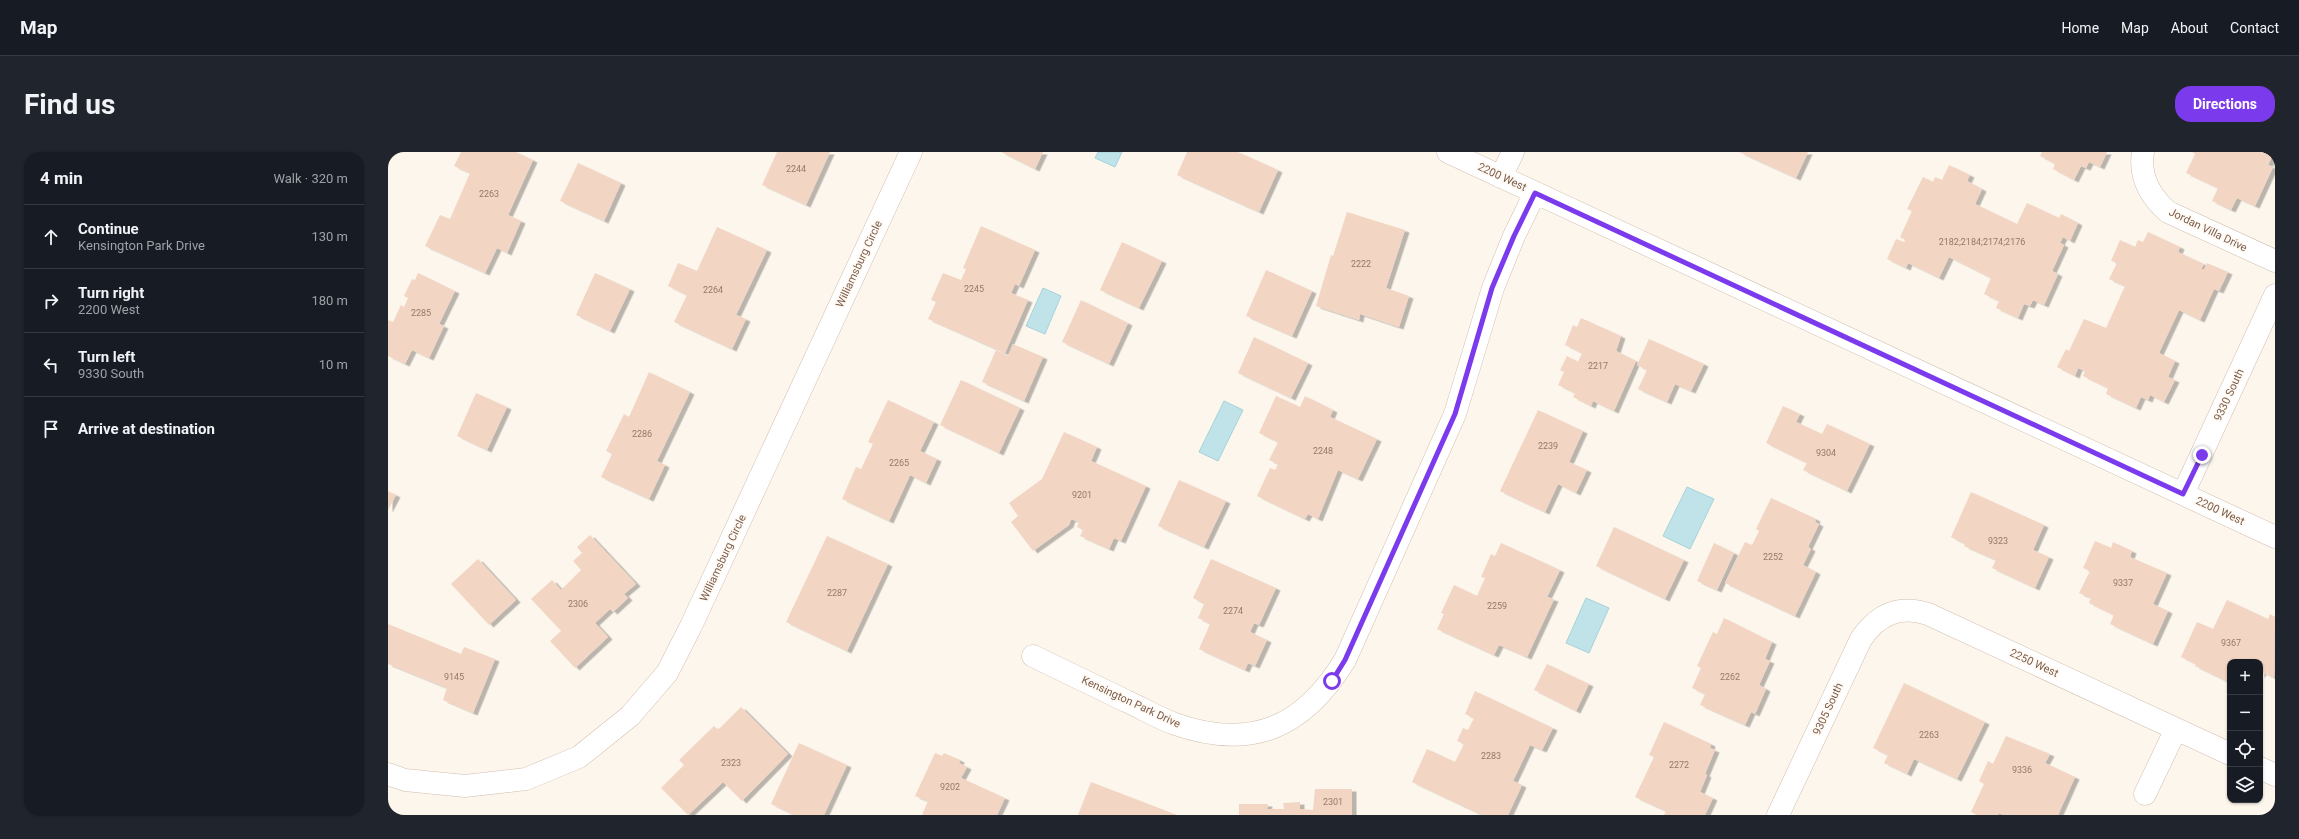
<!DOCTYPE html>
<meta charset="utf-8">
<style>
body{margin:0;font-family:Roboto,sans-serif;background:#20242c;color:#f1f3f6}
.controls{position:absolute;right:12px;bottom:12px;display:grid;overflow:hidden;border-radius:8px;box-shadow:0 1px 3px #0004}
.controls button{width:36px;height:36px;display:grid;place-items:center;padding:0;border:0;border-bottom:1px solid #363941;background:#171b24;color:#f1f3f6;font:20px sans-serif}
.stop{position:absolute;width:12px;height:12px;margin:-9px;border:3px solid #7c3aed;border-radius:50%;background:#fff}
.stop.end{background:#7c3aed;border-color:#fff;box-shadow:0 1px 4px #0008}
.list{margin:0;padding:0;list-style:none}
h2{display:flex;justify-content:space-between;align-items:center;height:52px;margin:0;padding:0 16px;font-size:17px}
h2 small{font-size:13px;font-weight:400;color:#9ea1a6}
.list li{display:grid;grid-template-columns:26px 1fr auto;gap:12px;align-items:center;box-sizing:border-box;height:64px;padding:0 16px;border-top:1px solid #363941}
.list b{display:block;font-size:15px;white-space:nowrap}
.list p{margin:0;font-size:13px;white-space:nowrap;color:#9ea1a6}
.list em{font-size:13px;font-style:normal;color:#9ea1a6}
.icon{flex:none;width:22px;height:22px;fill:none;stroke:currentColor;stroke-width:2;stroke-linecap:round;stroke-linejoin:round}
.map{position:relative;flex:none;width:1887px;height:663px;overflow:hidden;border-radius:16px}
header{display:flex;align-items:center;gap:24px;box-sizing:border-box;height:56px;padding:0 20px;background:#171b24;border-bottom:1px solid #363941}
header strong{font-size:19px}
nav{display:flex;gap:22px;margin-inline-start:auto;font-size:14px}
.intro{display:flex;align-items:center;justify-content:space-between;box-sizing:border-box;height:96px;padding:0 24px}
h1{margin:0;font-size:28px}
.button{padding:10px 18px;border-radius:16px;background:#7c3aed;color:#fff;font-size:14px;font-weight:700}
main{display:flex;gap:24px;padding:0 24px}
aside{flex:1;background:#171b24;border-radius:16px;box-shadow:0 1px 3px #0004}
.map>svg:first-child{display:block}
.water{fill:#bfe3e8;stroke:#a5d3da}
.building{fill:#f3d5c3;filter:url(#shadow)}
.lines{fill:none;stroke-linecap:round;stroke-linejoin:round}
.minor-casing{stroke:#d1beb0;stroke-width:23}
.minor{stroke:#fff;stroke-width:22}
.route{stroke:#7c3aed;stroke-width:5}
.labels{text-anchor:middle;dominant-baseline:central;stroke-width:3.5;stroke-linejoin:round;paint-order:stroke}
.number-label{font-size:9px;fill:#987a6a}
.street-label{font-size:11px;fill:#7a5c4d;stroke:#fffaf3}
</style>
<header>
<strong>Map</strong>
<nav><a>Home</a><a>Map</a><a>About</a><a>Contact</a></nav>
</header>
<div class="intro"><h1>Find us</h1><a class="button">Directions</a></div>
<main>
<aside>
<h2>4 min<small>Walk · 320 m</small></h2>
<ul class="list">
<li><svg class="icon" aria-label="ahead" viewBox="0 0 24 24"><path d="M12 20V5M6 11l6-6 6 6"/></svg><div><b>Continue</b><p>Kensington Park Drive</p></div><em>130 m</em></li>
<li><svg class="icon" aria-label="right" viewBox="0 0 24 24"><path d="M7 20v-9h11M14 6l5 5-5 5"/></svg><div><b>Turn right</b><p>2200 West</p></div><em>180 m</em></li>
<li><svg class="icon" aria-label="left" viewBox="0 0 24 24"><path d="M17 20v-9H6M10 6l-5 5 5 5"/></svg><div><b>Turn left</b><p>9330 South</p></div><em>10 m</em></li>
<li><svg class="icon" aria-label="arrive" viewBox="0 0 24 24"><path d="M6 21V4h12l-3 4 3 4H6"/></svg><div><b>Arrive at destination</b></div></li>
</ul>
</aside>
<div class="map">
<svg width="1887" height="663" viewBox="0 0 1887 663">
<defs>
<filter id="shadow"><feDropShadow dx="4.5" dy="2.5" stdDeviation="0" flood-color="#0004"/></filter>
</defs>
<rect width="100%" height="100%" fill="#fdf6ec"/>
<path class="water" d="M710 0H734L727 15 707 6Z
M655 136 673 144 657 182 638 174Z
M836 249 855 258 830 309 811 300Z
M1299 335 1326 347 1302 397 1275 384Z
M1198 446 1221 456 1201 501 1178 491Z"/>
<path class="building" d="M73 0H128L145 8 120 63 133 69 119 101 109 96 97 121 37 94 52 63 62 67 82 21 66 14Z
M389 0H442L418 53 374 33Z
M613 0H655L647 17Z
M799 0H850L890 18 871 60 789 23Z
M1351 0H1420L1408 26Z
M1654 0H1719L1712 15 1701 10 1698 16 1693 14 1686 28 1665 17 1667 12 1652 4Z
M1804 0H1886L1880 13 1885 15 1867 54 1849 46 1843 58 1824 49 1830 36 1798 21 1807 2Z
M190 11 233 31 216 69 172 49Z
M1561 13 1582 23 1579 29 1594 37 1587 52 1629 72 1639 51 1671 66 1673 62 1690 71 1682 89 1675 85 1672 91 1676 93 1664 119 1670 122 1656 153 1645 148 1642 154 1636 152 1630 166 1608 156 1611 149 1596 142 1603 126 1561 105 1551 126 1520 111 1518 116 1499 107 1508 87 1516 90 1517 88 1512 85 1524 59 1519 57 1535 25 1545 30 1547 25 1554 28Z
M959 60 1017 78 998 136 1021 144 1011 175 972 162 971 168 928 154 943 103 945 104Z
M593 74 647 98 631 134 627 132 623 141 640 148 617 201 540 167 548 150 543 148 555 121 573 128 578 117 575 116Z
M329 75 379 98 348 163 358 167 344 197 286 170 299 143 280 134 290 111 309 119Z
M1760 80 1792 95 1790 100 1816 112 1813 117 1816 118 1819 111 1840 120 1831 139 1826 137 1812 168 1791 158 1771 201 1787 209 1780 225 1787 228 1776 250 1762 243 1760 248 1753 245 1748 256 1718 242 1720 236 1695 224 1697 219 1690 216 1687 224 1669 215 1678 197 1681 199 1696 167 1718 176 1737 134 1721 127 1729 111 1723 109 1732 88 1747 95 1750 88 1755 90Z
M734 90 774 109 751 156 712 138Z
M878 118 924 139 904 184 858 164Z
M30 121 67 139 51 172 56 174 41 206 24 198 17 212 0 204V168L5 170 13 153 16 155 20 146 16 144 24 127 27 128Z
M207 121 242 137 222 179 188 163Z
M693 148 740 171 721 212 674 190Z
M1193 166 1233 184 1228 199 1248 209 1226 259 1205 249 1203 254 1185 245 1187 241 1170 233 1176 220 1172 218 1179 204 1190 210 1194 201 1177 193 1185 173 1189 175Z
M866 185 920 211 903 246 850 221Z
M1261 187 1316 212 1303 239 1287 232 1279 250 1250 237 1259 218 1249 213Z
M625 192 655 205 636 249 594 230 608 198 620 204Z
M261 220 302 240 269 309 277 313 261 347 213 325 224 302 218 299 236 262 241 265Z
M573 228 632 256 611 301 552 273Z
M88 241 119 255 99 298 69 284Z
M888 244 912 255 917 244 945 258 942 265 989 287 970 327 950 318 930 367 920 362 917 367 869 344 882 316 887 318 890 312 881 308 890 290 871 281Z
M500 248 546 270 532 299 549 307 538 331 522 323 501 369 454 347 468 315 473 317 485 292 480 290Z
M1395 254 1412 262 1408 270 1434 282 1439 272 1482 292 1459 339 1415 318 1419 311 1378 291Z
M1150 258 1195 279 1181 310 1199 318 1188 341 1170 332 1157 360 1112 339Z
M676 280 709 295 703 309 758 334 733 389 726 386 721 397 692 384 695 378 689 375 691 370 683 367 681 373 645 399 623 370 630 364 621 351 654 327Z
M791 328 838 349 816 395 770 374Z
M0 339 8 343 0 358Z
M1583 340 1656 373 1645 398 1661 405 1647 436 1604 416 1608 408 1576 394 1577 392 1563 385Z
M1383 346 1428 367 1427 370 1431 372 1420 395 1423 397 1415 413 1428 420 1407 464 1337 431 1357 390 1364 393 1371 379 1368 377Z
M1226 375 1296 408 1277 447 1208 414Z
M202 383 248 432 236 442 240 446 225 460 222 457 207 471 220 485 187 516 162 489 173 479 143 447 164 428 173 438 193 418 185 409 194 401 189 395Z
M439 384 500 412 459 499 398 470Z
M1707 389 1723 396 1725 390 1744 399 1742 405 1779 421 1765 452 1780 459 1765 492 1722 472 1726 463 1701 451 1703 446 1691 441 1702 419 1695 416Z
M1113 391 1172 418 1159 445 1166 447 1139 505 1111 493 1106 503 1049 477 1056 462 1053 461 1066 433 1089 444 1097 426 1093 425 1103 402 1107 404Z
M1326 391 1346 401 1329 438 1309 429Z
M90 407 128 448 101 473 63 432Z
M823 407 888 436 871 473 866 471 862 480 879 488 867 514 860 511 857 518 811 497 822 472 810 466 816 452 805 446Z
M1839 448 1880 467 1882 462 1887 465 1886 526 1874 520 1872 524V510H1842V521L1838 529 1807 514 1808 512 1793 505 1809 470 1825 477Z
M1336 466 1384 490 1377 507 1382 509 1371 533 1378 537 1367 562 1363 560 1357 573 1312 553 1317 542 1304 536 1313 516 1309 514 1325 480 1329 482Z
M0 472 73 502 76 495 107 507 85 561 55 548 59 536 0 512Z
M1159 512 1201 532 1188 559 1146 538Z
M1516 531 1597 570 1569 627 1526 607 1519 622 1496 611 1500 603 1485 596Z
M1087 539 1165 576 1154 598 1142 593 1125 629 1134 633 1120 663H1094L1024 630 1039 597 1067 610 1076 592 1069 589 1075 576 1080 578 1086 566 1077 562Z
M353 555 400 602 354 649 335 630 300 663 273 636 296 613 291 608 326 574 330 578Z
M1276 570 1323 592 1322 596 1327 598 1317 622 1319 623 1312 640 1325 646 1317 663H1276L1278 659 1247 645 1266 605 1261 603Z
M1618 584 1662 602 1657 611 1687 625 1670 663H1616L1611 661 1610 663H1589L1583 660 1596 632 1591 629 1600 609 1605 612Z
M411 591 459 613 436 663H406L383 652Z
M547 601 554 604 556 601 572 608 571 611 579 615 573 626 617 646 609 663H534L540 649 527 644Z
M703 630 789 663H690Z
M927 637H964V663H851V652H880L879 657H896L895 651 912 650V657L925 658Z"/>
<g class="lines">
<defs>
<path id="minor" d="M1060 0 1887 385
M1755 0C1751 24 1762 44 1780 60L1887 109
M1113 25 1125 0
M1795 342 1887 143
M645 504C676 519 707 534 738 549 754 556 770 566 787 572 864 599 916 575 957 508L1067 262 1105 136 1126 84 1147 41
M1872 616 1887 623
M0 622 17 628 77 634 138 627 191 605 242 564 279 521 303 474 523 0
M1757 642 1788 577
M1390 663 1473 487C1490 462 1512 453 1540 462L1842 602"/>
</defs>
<use href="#minor" class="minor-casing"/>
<use href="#minor" class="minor"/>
</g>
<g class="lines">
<path class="route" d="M944 529 957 508 1067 262 1104 136 1126 84 1147 41 1795 342 1814 303"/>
</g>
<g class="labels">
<g class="number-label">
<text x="408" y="17">2244</text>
<text x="101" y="42">2263</text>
<text x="1594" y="90">2182;2184;2174;2176</text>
<text x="973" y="112">2222</text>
<text x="586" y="137">2245</text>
<text x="325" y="138">2264</text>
<text x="33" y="161">2285</text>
<text x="1210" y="214">2217</text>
<text x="254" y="282">2286</text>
<text x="1160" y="294">2239</text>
<text x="935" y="299">2248</text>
<text x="1438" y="301">9304</text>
<text x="511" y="311">2265</text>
<text x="694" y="343">9201</text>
<text x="1610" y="389">9323</text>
<text x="1385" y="405">2252</text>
<text x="1735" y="431">9337</text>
<text x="449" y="441">2287</text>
<text x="190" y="452">2306</text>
<text x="1109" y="454">2259</text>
<text x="845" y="459">2274</text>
<text x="1843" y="491">9367</text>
<text x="66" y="525">9145</text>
<text x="1342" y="525">2262</text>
<text x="1541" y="583">2263</text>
<text x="1103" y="604">2283</text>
<text x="343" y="611">2323</text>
<text x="1291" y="613">2272</text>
<text x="1634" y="618">9336</text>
<text x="562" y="635">9202</text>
<text x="945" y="650">2301</text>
</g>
<g class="street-label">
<text transform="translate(1114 25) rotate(25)">2200 West</text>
<text transform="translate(1820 78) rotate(26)">Jordan Villa Drive</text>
<text transform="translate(471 112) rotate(-65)">Williamsburg Circle</text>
<text transform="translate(1841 243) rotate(-65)">9330 South</text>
<text transform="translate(1832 359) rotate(25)">2200 West</text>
<text transform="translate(335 406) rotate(-65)">Williamsburg Circle</text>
<text transform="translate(1646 511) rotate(25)">2250 West</text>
<text transform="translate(743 550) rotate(25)">Kensington Park Drive</text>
<text transform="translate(1440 557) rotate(-65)">9305 South</text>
</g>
</g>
</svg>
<div class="controls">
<button>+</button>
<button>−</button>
<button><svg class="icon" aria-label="locate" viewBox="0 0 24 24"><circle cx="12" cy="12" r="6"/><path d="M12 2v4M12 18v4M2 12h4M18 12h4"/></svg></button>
<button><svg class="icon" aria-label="layers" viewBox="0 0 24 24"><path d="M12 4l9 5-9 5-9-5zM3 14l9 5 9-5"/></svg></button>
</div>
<div class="stop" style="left:944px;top:529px"></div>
<div class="stop end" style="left:1814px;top:303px"></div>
</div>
</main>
